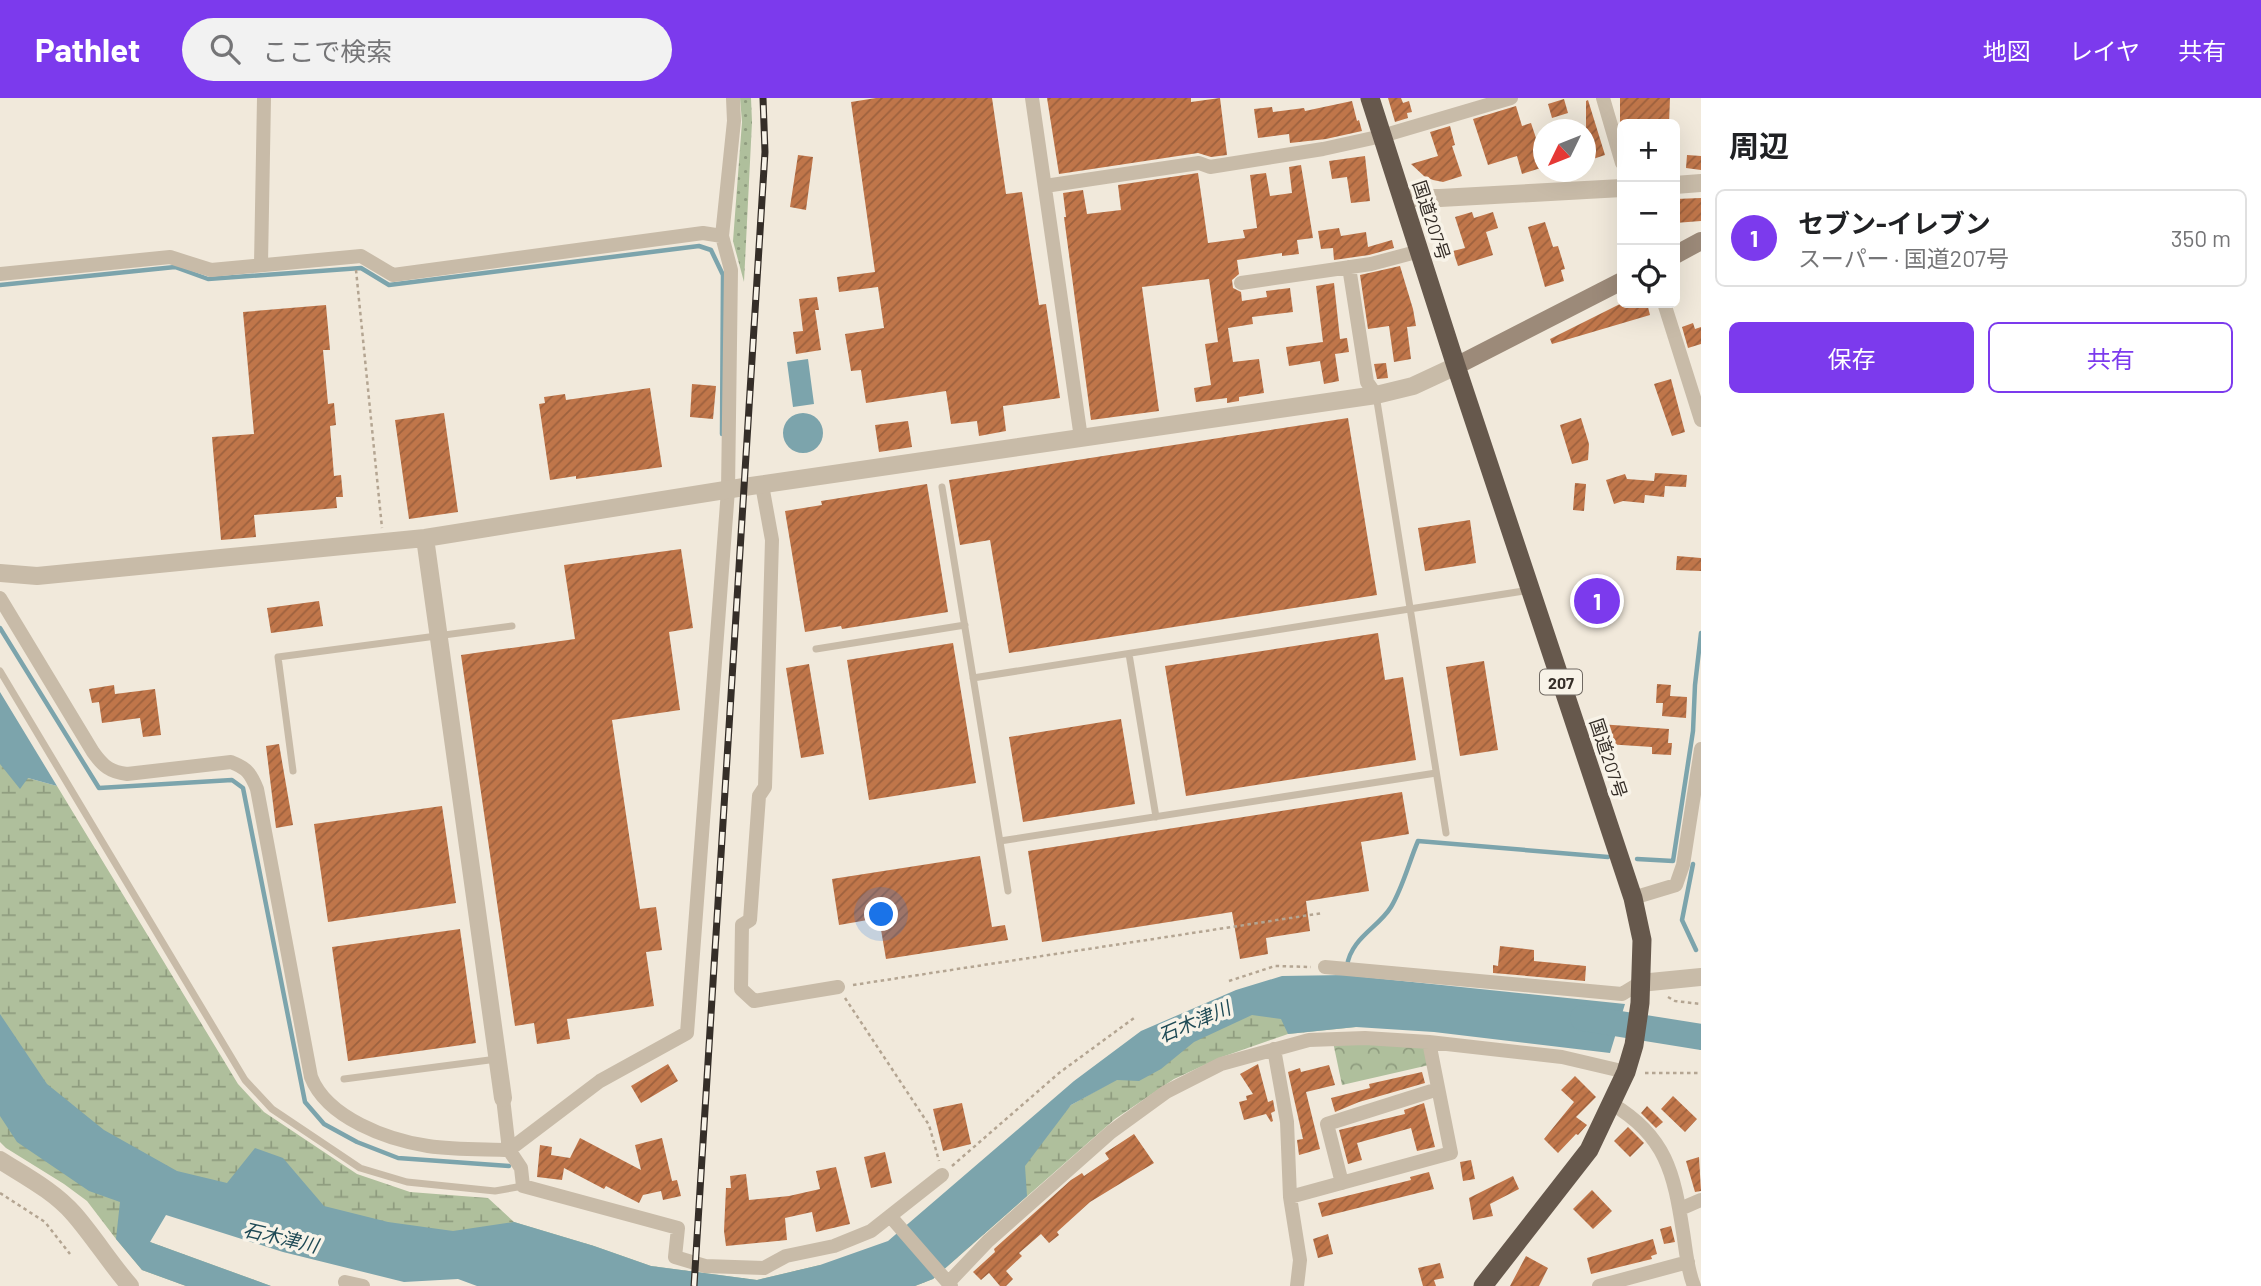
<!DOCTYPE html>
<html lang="ja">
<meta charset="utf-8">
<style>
body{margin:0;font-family:Barlow,"Noto Sans JP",sans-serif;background:#f2f2f2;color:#202124}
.controls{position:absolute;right:21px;top:21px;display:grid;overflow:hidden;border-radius:10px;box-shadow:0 7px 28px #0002}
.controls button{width:63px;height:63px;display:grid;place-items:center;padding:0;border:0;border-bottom:2px solid #e0e0e0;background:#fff;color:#202124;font:35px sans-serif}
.compass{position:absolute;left:1533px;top:21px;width:63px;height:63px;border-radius:50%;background:#fff;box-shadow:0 7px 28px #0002;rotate:227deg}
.you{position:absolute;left:882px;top:817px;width:24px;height:24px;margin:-18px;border:5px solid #fff;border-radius:50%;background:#1a73e8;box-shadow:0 0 0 10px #1a73e833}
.badge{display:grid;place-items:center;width:46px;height:46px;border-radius:50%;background:#7c3aed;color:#fff;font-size:23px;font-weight:700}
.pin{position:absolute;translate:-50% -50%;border:4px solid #fff;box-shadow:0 2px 7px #0006}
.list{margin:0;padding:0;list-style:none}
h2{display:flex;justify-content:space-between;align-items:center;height:91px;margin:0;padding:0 28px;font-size:30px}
h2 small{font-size:23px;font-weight:400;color:#757577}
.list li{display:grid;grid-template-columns:46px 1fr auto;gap:21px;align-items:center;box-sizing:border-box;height:98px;margin:0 14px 14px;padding:0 14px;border:2px solid #e0e0e0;border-radius:10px}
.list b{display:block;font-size:26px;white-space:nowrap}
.list p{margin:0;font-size:23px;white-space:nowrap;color:#757577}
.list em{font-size:23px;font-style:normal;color:#757577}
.actions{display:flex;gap:14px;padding:21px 28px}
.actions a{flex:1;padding:16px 0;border:2px solid #7c3aed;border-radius:10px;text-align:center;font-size:24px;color:#7c3aed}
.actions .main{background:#7c3aed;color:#fff}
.icon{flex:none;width:38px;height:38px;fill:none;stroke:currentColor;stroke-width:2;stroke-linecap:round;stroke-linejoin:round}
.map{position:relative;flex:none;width:1701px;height:1188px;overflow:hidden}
header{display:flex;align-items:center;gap:42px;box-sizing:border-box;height:98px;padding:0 35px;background:#7c3aed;color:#fff}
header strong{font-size:33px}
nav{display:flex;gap:38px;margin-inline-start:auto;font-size:24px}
.search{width:490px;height:63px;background:#f2f2f2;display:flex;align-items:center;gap:18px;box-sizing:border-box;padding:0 24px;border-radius:38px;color:#757577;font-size:26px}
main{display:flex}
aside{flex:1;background:#fff}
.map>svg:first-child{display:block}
.grass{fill:url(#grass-dots)}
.wetland{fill:url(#wetland-marsh)}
.park{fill:url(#park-crowns)}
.water{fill:#7ca4ac}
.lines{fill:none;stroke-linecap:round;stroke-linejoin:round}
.stream{stroke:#7ca4ac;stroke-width:4.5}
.river{stroke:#7ca4ac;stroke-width:26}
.building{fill:url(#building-hatch)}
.path{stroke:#b4a592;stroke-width:2.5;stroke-dasharray:3.5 3.5;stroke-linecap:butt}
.service{stroke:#c8bba8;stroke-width:7}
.minor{stroke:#c8bba8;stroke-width:14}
.tertiary{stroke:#c8bba8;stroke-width:18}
.secondary{stroke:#9c8a79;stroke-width:18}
.trunk{stroke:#66584c;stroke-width:19}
.rail-casing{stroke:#352e28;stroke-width:7}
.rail{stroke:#f8f3e8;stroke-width:4.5;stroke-dasharray:13;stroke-linecap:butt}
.labels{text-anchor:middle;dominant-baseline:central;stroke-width:7;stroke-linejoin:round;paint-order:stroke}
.shield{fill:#f8f3e8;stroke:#706962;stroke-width:2}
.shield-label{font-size:16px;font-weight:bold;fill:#352e28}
.street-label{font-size:18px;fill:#352e28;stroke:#f8f3e8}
.water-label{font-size:19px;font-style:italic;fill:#1f4a55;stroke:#f8f3e8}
</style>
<header>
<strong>Pathlet</strong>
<div class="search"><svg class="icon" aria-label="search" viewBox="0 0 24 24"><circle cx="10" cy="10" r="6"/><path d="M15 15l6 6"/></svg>ここで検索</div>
<nav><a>地図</a><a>レイヤ</a><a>共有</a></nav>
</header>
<main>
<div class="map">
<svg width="1701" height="1188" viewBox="0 0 1701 1188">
<defs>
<pattern id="grass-dots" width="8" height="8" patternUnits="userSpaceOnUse" patternTransform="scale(1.75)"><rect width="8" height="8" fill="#afbf9c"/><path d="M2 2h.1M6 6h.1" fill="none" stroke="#8f9c7f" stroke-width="1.8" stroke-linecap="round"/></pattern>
<pattern id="wetland-marsh" width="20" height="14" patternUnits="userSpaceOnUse" patternTransform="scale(1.75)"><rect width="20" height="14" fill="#afbf9c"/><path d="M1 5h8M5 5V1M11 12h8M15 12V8" fill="none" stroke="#8f9c7f"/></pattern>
<pattern id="park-crowns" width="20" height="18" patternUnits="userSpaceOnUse" patternTransform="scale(1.75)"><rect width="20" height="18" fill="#afbf9c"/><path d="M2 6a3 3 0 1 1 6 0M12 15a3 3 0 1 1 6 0" fill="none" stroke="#8f9c7f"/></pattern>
<pattern id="building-hatch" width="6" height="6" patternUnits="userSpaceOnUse" patternTransform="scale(1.75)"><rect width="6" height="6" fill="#c0764a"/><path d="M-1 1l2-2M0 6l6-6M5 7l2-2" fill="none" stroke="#9d613e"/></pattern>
</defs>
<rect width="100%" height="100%" fill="#f1e9db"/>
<path class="grass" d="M740 0H751L752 24 744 184 733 143 742 24Z"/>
<path class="wetland" d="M0 632 28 680 57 688 238 986 264 1014 357 1076 410 1094 488 1100 514 1124 594 1148 651 1168 757 1182 820 1167 835 1185 650 1188 461 1148 130 1067 0 949Z
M1239 912 1356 929 1288 936 1222 959 1174 981 1115 1021 933 1181 915 1188H878L1071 1007Z
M0 989 111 1091 150 1144 271 1188H186L142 1172 116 1141 87 1103 64 1086 6 1050 0 1044Z"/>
<path class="park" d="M1333 944 1437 950 1438 965 1342 987Z"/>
<path class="water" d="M808 261 814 306 793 309 787 264Z
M783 335a20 20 0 1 1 40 0a20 20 0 1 1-40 0Z
M0 594 57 688 28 680 20 691 0 666Z
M1345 877 1625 906 1610 955 1434 934 1356 929 1288 936 1281 921 1252 917 1194 944 1161 971 1139 983 1117 982 1071 1007 1025 1068 1027 1098 933 1181 915 1188H477L458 1181 404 1184 283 1154 166 1117 150 1144 271 1188H186L142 1172 116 1141 120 1104 89 1093 17 1044 0 1018V916L47 986 104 1032 177 1073 227 1085 255 1050 283 1060 324 1108 388 1124 453 1133 514 1124 594 1148 651 1168 757 1182 820 1167 888 1143 1074 983 1141 933 1236 892 1282 878Z"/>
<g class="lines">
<path class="stream" d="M0 187 175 169 208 181 361 170 389 187 699 148 711 152 723 177 722 336
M0 530 99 690 232 682 243 690 305 1004 324 1026 357 1044 398 1060 509 1068
M1637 761 1673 763 1693 633 1695 587 1701 535
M1693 766 1682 822 1696 852
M1347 868C1351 840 1378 830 1391 809 1403 789 1409 764 1418 743L1608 759"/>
<path class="river" d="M1583 920 1701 939"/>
</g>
<path class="building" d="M876 0H992L1006 96 1022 94 1039 207 1046 206 1060 300 1003 308 1006 333 979 338 977 323 951 326 946 293 866 305 861 272 851 273 845 236 884 230 878 189 839 194 837 179 875 174 851 4Z
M1047 0H1191V4L1220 0 1227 57 1211 59 1198 55 1059 76Z
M1388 0H1401L1403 5 1409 3 1412 14 1407 15 1408 20 1395 24Z
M1620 0H1670L1669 26 1620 24Z
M1564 1 1568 15 1552 20 1548 6Z
M1588 2 1605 57 1590 62 1586 47V3Z
M1352 3 1357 23 1359 22 1362 33 1326 41 1290 45 1289 36 1258 40 1254 11 1272 9 1273 14 1304 10 1305 13Z
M1516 8 1522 28 1531 25 1544 64V69L1522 76 1517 58 1488 67 1473 21Z
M1450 28 1455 47 1452 48 1462 78 1443 84 1433 82 1424 78 1411 66 1438 58 1430 34Z
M798 57 813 59 806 112 790 109Z
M1687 57 1701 58V72L1686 70Z
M1365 58 1370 103 1351 105 1347 79 1332 81 1329 63Z
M1301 67 1313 140 1297 142 1299 156 1282 158V155L1237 162 1239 176 1232 182 1233 190 1241 194 1242 203 1267 199 1266 193 1290 190 1293 214 1252 219 1253 226 1228 230 1233 264 1259 261 1264 295 1239 299V303L1227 305V300L1196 304 1194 290 1211 287 1205 246 1218 244 1209 181 1142 189 1159 313 1091 322 1064 119H1066L1063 95 1083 92 1087 116 1121 112 1118 87 1198 75 1208 145 1245 140 1243 132 1257 130 1250 77 1266 75 1270 98 1292 95 1289 69Z
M1701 100V123L1675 125V101Z
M1472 114 1474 120 1493 114 1498 130 1486 134 1493 157 1458 168 1453 153 1465 150 1455 119Z
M1545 124 1553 149 1558 148 1565 171 1561 172 1564 183 1545 189 1528 129Z
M1339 130 1341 138 1366 134 1368 149 1392 142 1394 150 1369 157 1334 162 1333 150 1321 151 1318 133Z
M1400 168 1413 211 1416 228 1407 229 1411 261 1394 264 1389 228 1368 231 1360 177Z
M1334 185 1340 241 1347 240 1349 254 1335 256 1339 283 1324 286 1320 263 1289 268 1286 249 1323 244 1316 188Z
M817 199 819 212H815L821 252 796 256 793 234 803 233 799 201Z
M1622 205H1647L1650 217 1552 246 1550 241Z
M326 207 330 252H323L328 306 334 305 336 327 330 328 334 378 341 377 343 399H336L337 410 254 417 256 439 221 442 212 339 254 336 243 214Z
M1693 225 1695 231 1701 229V246L1688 250 1682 229Z
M1386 265 1388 280 1377 281 1374 266Z
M1671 281 1685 334 1672 338 1654 286Z
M692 286 716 288 713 321 690 319Z
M650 290 662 369 576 381V378L550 382 539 306 545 305 544 299 565 296 566 302Z
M444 315 458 414 409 421 395 322Z
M1348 320 1377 497 1009 555 990 442 960 447 949 382Z
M1581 320 1589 346 1588 362 1572 366 1560 327Z
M908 323 912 349 879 354 875 327Z
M1655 375 1687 377 1686 389 1665 388 1664 399 1645 397 1644 405 1623 403 1614 406 1606 382 1625 376 1627 381 1654 383Z
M1575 385 1586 386 1584 413 1573 412Z
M927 386 948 514 842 531 841 528 805 534 785 413 822 407 821 403Z
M1470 422 1476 465 1425 473 1418 430Z
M681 451 693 530 669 534 680 612 612 622 640 811 656 809 662 852 646 854 654 908 567 921 570 941 537 946 534 925 515 928 461 557 575 541 564 467Z
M1677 458 1701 460V473L1676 472Z
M1600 479 1614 520 1594 527 1581 486Z
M319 503 323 528 271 535 267 510Z
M1378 535 1385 582 1403 579 1416 662 1186 698 1165 568Z
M953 545 976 685 869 702 847 562Z
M1484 563 1498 652 1460 658 1446 569Z
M809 566 824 656 801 660 786 570Z
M1657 586 1671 587 1670 598 1687 599 1686 620 1662 618 1663 605H1656Z
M114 587 115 596 155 591 161 637 143 639 140 620 102 625 99 604 92 605 89 591Z
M1121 621 1135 706 1023 724 1009 639Z
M1599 626 1669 631 1668 645H1672L1671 657 1652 656V649L1606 646Z
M279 646 293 727 276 730 266 648Z
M1402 694 1409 736 1361 744 1369 793 1306 803 1310 833 1266 840 1268 856 1240 861 1232 814 1042 844 1028 753Z
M442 708 456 805 328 824 314 726Z
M980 758 992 829 1005 827 1008 842 886 861 879 820 839 827 832 781Z
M460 831 476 945 348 963 332 849Z
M1500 848 1534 852V863L1586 868 1585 883 1493 875V867L1498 868Z
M668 966 678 983 641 1005 631 988Z
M1258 966 1268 1004 1273 1002 1275 1013 1271 1015 1273 1023 1271 1024 1266 1016 1244 1022 1239 1004 1247 1002 1246 998 1253 996 1240 976Z
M1329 967 1335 987 1306 994 1320 1051 1299 1057 1297 1042 1303 1041 1288 974 1300 970 1301 974Z
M1422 974 1425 985 1359 1004 1335 1014 1331 1000 1370 990 1369 986Z
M1575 978 1596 999 1576 1019 1587 1027 1578 1037 1576 1036 1558 1055 1544 1041 1574 1004 1561 992Z
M1673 998 1697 1021 1685 1034 1661 1011Z
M962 1005 971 1046 943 1053 933 1011Z
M1424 1005 1435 1049 1417 1053 1411 1030 1357 1045 1362 1062 1348 1066 1339 1032 1405 1016 1404 1012Z
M1647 1008 1663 1024 1656 1030 1641 1015Z
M1628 1029 1644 1045 1630 1059 1614 1043Z
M1134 1036 1154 1065 1090 1104 1057 1134 1059 1137 1049 1145 1041 1136 1019 1155 1022 1158 1006 1173 1013 1181 1006 1188H1000L989 1175 981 1182 973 1174 995 1154 994 1151 1071 1082 1082 1075 1084 1078 1109 1061 1105 1055Z
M580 1040 641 1072 635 1047 662 1040 672 1083 677 1082 681 1098 663 1102 661 1093 643 1097 639 1105 606 1088 604 1091 564 1070 562 1082 537 1079 540 1047 552 1049 551 1057 570 1060Z
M885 1054 892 1085 871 1090 864 1059Z
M1699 1059 1701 1093 1695 1094 1686 1063Z
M1471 1062 1475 1081 1463 1083 1460 1064Z
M836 1069 850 1126 816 1134 812 1114 785 1120 787 1142 726 1148 724 1133 726 1090H731L730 1078 746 1076 749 1102 789 1098 820 1091 816 1073Z
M1429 1074 1434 1091 1322 1119 1318 1105 1411 1082 1410 1079Z
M1513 1078 1519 1091 1490 1106 1493 1118 1473 1122 1469 1100Z
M1592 1092 1612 1113 1593 1131 1573 1111Z
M1671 1128 1675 1144 1664 1146 1660 1131Z
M1328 1136 1333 1156 1318 1160 1313 1141Z
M1653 1141 1657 1156 1651 1158 1652 1161 1591 1176 1587 1160Z
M1526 1158 1548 1170 1539 1188H1510Z
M1440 1165 1444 1180 1434 1182 1436 1188H1423L1418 1170Z"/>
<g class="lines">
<path class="path" d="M356 172 382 430
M1229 883 1275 868 1311 869
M853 887 1323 815
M1668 899 1675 903 1701 906
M845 900 929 1027 939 1063
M1645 975H1701
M952 1068 1059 975 1134 920
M0 1095 45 1124 70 1156"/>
<path class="service" d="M1376 297 1446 735
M942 389 1008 793
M816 551 965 527
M1129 556 1156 719
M0 573 245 982 272 1011 360 1070 407 1084 495 1093 523 1088
M973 580 1530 492
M293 673 278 559 512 528
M1000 743 1436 675
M344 981 497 961"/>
<path class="minor" d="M1032 0 1081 340
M1603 0 1622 65
M1045 88 1199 65 1210 69 1323 51 1382 38 1511 0
M261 166 264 0
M1349 169 1367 284 1376 297
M0 176 170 159 211 172 361 158 393 177 703 135 722 138
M1241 185 1371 166 1420 153
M1664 205 1701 322
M762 387 772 442 765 689 759 698 750 822 742 827 741 891 754 903 838 889
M0 500 93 654C103 668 110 674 127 676L231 664C247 670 251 676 257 691L311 979C327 1020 388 1042 428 1048 455 1052 483 1051 509 1052L600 983 687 935 728 392 731 172 722 138 734 23 733 0
M1633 800 1676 787 1683 767 1701 651
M1325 869 1622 896 1640 885
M1274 951 1287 1024 1290 1099 1300 1162 1297 1188
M503 1000 509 1052 521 1070 523 1088 678 1130 675 1159 705 1168 764 1170 786 1158 834 1148 871 1133 890 1118 951 1188
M1612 1006C1666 1038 1674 1075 1683 1134 1686 1152 1687 1171 1694 1188
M1342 1085 1327 1026 1438 991
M1290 1099 1451 1055 1429 944
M1680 1111 1701 1102
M890 1118 942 1077
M345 1184 363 1188
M948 1185 988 1143 1111 1034 1166 994 1221 966 1309 942 1365 940 1429 944 1562 959 1626 974
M1599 1188 1688 1164"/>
<path class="tertiary" d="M1675 87 1701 85
M1403 100H1440L1622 90
M425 440 503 1000
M0 475 37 478 425 440 744 389 1376 297 1413 288 1456 268
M1640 885 1701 879
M0 1062C25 1078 54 1093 74 1116 94 1139 110 1165 130 1188"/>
<path class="secondary" d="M1675 157 1701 143
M1456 268 1622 183"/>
<path class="trunk" d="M1370 0 1456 268 1633 800 1642 842 1640 905 1634 947 1626 974 1589 1052 1483 1188"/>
<defs>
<path id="rail" d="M694 1188 765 54 763 0"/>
</defs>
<use href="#rail" class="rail-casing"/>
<use href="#rail" class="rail"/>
</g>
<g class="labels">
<rect class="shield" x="1540" y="571.5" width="42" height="25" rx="5"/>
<g class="shield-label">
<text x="1561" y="584">207</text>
</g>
<g class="street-label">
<text transform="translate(1432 122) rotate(72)">国道207号</text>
<text transform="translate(1609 660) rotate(72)">国道207号</text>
</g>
<g class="water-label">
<text transform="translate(1194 923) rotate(-23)">石木津川</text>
<text transform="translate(281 1139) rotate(13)">石木津川</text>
</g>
</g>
</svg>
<div class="controls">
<button>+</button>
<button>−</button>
<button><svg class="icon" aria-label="locate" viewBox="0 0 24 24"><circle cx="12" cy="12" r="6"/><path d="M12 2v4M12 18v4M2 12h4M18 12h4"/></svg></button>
</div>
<svg class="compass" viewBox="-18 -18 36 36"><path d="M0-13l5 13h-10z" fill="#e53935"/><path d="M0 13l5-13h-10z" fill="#757577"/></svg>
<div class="you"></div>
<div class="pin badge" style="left:1597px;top:503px">1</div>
</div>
<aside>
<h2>周辺<small></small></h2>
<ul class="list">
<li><span class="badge">1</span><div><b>セブン-イレブン</b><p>スーパー · 国道207号</p></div><em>350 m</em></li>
</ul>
<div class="actions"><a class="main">保存</a><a>共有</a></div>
</aside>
</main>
